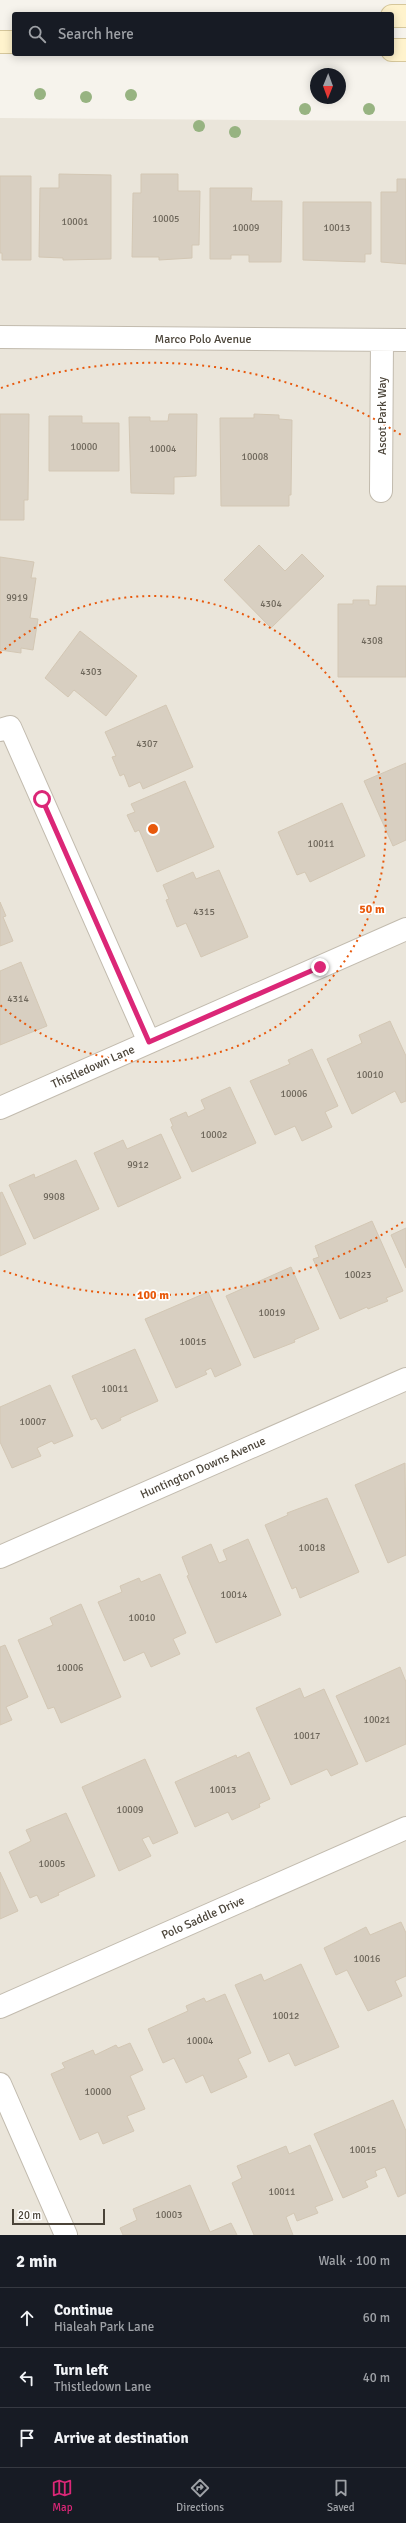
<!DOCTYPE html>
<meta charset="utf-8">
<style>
body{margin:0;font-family:Signika,sans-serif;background:#242831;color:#f1f3f6}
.compass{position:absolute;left:310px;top:68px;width:36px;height:36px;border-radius:50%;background:#171b24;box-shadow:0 2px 10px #0003;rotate:181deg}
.scale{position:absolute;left:12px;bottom:10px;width:93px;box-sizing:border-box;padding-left:4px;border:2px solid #4b4439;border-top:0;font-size:11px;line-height:14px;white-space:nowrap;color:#4b4439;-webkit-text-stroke:3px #fff;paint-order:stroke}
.stop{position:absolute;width:12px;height:12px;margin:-9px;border:3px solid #db2777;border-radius:50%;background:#fff}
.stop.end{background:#db2777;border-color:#fff;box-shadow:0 1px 4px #0008}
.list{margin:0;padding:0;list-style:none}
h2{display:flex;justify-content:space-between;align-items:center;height:52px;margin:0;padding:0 16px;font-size:17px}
h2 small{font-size:13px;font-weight:400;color:#9ea1a6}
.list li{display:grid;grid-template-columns:26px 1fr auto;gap:12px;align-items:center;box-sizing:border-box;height:60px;padding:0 16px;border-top:1px solid #363941}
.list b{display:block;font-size:15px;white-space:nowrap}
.list p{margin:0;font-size:13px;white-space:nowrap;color:#9ea1a6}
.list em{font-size:13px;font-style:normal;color:#9ea1a6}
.icon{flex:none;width:22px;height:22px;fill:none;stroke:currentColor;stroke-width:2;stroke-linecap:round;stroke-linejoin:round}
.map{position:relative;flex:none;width:406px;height:2235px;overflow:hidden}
.search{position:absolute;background:#171b24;box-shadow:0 2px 10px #0003;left:12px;right:12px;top:12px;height:44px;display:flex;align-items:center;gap:10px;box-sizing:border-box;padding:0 14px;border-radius:4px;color:#9ea1a6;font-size:15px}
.sheet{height:232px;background:#171b24}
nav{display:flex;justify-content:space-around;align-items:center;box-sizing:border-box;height:56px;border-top:1px solid #363941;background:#171b24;font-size:11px;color:#9ea1a6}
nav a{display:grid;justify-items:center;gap:2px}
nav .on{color:#db2777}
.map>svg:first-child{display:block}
.residential{fill:#eae5da}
.building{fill:#d8cfc1;stroke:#d3c7b4}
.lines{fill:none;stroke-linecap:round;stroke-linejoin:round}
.street-casing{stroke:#c2bbae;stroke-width:24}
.secondary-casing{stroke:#d6c79b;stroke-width:24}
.street{stroke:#fff;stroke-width:22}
.secondary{stroke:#fff3cd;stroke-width:22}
.tree{fill:#97b381}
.route{stroke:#db2777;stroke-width:5}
.ring{fill:none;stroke:#e8590c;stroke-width:2;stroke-dasharray:2 4}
.labels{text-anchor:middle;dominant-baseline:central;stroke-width:3.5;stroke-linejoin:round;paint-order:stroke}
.number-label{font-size:10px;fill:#6e675b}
.street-label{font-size:12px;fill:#4b4439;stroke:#fff}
.centre{fill:#e8590c;stroke:#fff;stroke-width:2}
.ring-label{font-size:12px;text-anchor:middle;font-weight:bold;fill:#e8590c;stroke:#fff;stroke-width:3.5;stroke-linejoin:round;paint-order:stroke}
</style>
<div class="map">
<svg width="406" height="2235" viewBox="0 0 406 2235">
<rect width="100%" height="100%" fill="#f6f3ec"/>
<path class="residential" d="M0 118 406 121V2235H0Z"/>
<path class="building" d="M59 174 111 175V259L63 260V258L39 257 40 188H59Z
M141 174H178V191H200L199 245H192V258L159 260V257H132L133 193H141Z
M0 176H31V260H2V253H0Z
M397 179H406V264L381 262V192H397Z
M210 188H252L251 201H282L281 262H249V255H231V259H210Z
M303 202H371V254H365V262L303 260Z
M0 414H29L28 500H24V520H0Z
M169 414H197L196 476 174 477V494L131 493 129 417H150V421H168Z
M254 414 279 415V419L292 420 291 495H289V506H221L220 418H254Z
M49 416H82V423H119V471H49Z
M259 545 285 571 302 554 324 576 271 628 224 580Z
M0 557 34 562 31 578H36L30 618 38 619 33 650 21 648V653L0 650Z
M377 586H406V677H338V604H353V600H369V605H376Z
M80 631 137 676 106 716 74 690 68 697 45 678Z
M166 705 193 767 143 789 140 782 129 787 124 774 120 776 112 757 116 756 105 732Z
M406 763V840L393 846 364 781Z
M185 781 214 847 157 872 139 830 135 832 127 815 135 812 131 804Z
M342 803 365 856 310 882 305 872 297 875 278 832Z
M219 870 248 937 201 957 186 923 177 927 166 900 169 899 163 885 193 872 196 879Z
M0 902 6 916 3 917 13 941 0 946Z
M21 962 47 1026 0 1045V971Z
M390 1021 406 1056V1101L401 1103 395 1091 352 1114 327 1059 362 1043 359 1035Z
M312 1049 338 1106 325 1112 332 1127 302 1141 295 1126 275 1135 250 1081 290 1064 288 1060Z
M230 1087 256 1143 192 1172 171 1127 173 1126 170 1119 186 1112 188 1117 205 1109 201 1100Z
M161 1134 181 1178 118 1207 94 1153 123 1140 127 1149Z
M76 1160 99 1209 34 1239 9 1185 34 1174 35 1178Z
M2 1192 26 1244 0 1256V1193Z
M372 1221 403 1291 386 1298 388 1301 368 1309 367 1307 340 1319 313 1259 319 1257 315 1246Z
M406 1228V1268L391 1235Z
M291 1267 319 1329 294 1340 295 1342 254 1358 226 1296Z
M208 1292 241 1365 215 1377 211 1368 205 1371 207 1374 176 1388 145 1319Z
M135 1349 158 1401 120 1418 121 1420 102 1429 96 1418 91 1420 72 1376Z
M50 1385 73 1436 54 1444 52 1441 37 1448 41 1456 12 1468 0 1442V1407Z
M405 1463 406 1555 388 1563 355 1485Z
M327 1498 359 1572 300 1598 296 1587 292 1589 265 1525 288 1515 287 1513Z
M248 1539 281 1615 216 1643 187 1576 189 1575 182 1557 211 1544 219 1563 227 1560 223 1550Z
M160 1574 186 1633 173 1639 180 1654 151 1667 144 1652 124 1661 98 1602 122 1592 120 1586 139 1578 141 1582Z
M81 1604 121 1697 61 1723 54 1707 48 1709 18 1640 53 1625 50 1618Z
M5 1645 28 1697 6 1707 12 1720 0 1725V1647Z
M400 1667 406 1682V1744L366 1762 336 1696Z
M300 1688 304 1698 324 1689 358 1764 331 1776 327 1769 291 1785 256 1708Z
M249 1752 270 1799 259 1804 260 1807 232 1820 228 1812 195 1827 175 1782 236 1755 237 1758Z
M145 1759 178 1833 153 1844 149 1836 142 1839 151 1856 119 1871 82 1787Z
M66 1813 95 1876 58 1893 59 1895 41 1903 37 1895 30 1898 9 1852 31 1841 26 1830Z
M0 1872 18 1911 0 1919Z
M401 1922 406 1933V1976L395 1981 402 1996 368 2011 347 1970 336 1975 324 1948 366 1927 370 1935Z
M301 1964 339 2047 295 2066 289 2053 269 2062 235 1985 261 1974 264 1981Z
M225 1994 251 2053 238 2059 247 2077 211 2093 203 2075 186 2083 174 2058 163 2063 148 2029 188 2011 186 2006 204 1998 206 2002Z
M130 2043 143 2070 130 2076 145 2109 127 2116 134 2131 103 2144 98 2132 80 2140 51 2074 65 2068 62 2063 93 2050 95 2055 116 2045 118 2048Z
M393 2100 406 2131V2193L398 2197 385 2167 375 2171 377 2176 365 2181 368 2187 343 2198 314 2134Z
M310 2145 333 2200 315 2207 318 2213 297 2221 294 2213 286 2217 293 2235H254L232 2183 242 2178 237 2166 286 2146 289 2154Z
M190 2185 210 2232 231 2223 237 2235H123L120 2228 137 2220 133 2209Z"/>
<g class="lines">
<defs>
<path id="street" d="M0 337 406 340
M381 491 382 340
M0 730 10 727 149 1042
M0 1108 406 929
M0 1557 406 1379
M0 2007 406 1828
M0 2084 66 2235"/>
<path id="secondary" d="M392 16H406
M0 42H14
M392 50H406"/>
</defs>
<use href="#street" class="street-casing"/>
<use href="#secondary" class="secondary-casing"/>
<use href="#street" class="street"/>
<use href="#secondary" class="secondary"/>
</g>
<g class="tree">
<circle cx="40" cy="94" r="6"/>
<circle cx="131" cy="95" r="6"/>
<circle cx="86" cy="97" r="6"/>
<circle cx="305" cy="109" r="6"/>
<circle cx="369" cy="109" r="6"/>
<circle cx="199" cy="126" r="6"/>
<circle cx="235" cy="132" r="6"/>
</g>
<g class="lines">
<path class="route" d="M42 799 149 1042 320 967"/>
</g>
<g class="ring">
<path d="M0 653A233 233 0 1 1 0 1005"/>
<path d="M403 1222A466 466 0 0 1 1 1270M1 388A466 466 0 0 1 403 436"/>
</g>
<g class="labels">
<g class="number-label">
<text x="166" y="219">10005</text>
<text x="75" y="222">10001</text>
<text x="246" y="228">10009</text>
<text x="337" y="228">10013</text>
<text x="84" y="447">10000</text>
<text x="163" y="449">10004</text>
<text x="255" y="457">10008</text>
<text x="17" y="598">9919</text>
<text x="271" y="604">4304</text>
<text x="372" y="641">4308</text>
<text x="91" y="672">4303</text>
<text x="147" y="744">4307</text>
<text x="321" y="844">10011</text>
<text x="204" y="912">4315</text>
<text x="18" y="999">4314</text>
<text x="370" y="1075">10010</text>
<text x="294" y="1094">10006</text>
<text x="214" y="1135">10002</text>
<text x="138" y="1165">9912</text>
<text x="54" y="1197">9908</text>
<text x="358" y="1275">10023</text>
<text x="272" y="1313">10019</text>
<text x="193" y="1342">10015</text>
<text x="115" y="1389">10011</text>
<text x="33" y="1422">10007</text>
<text x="312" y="1548">10018</text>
<text x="234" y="1595">10014</text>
<text x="142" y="1618">10010</text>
<text x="70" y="1668">10006</text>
<text x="377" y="1720">10021</text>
<text x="307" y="1736">10017</text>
<text x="223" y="1790">10013</text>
<text x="130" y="1810">10009</text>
<text x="52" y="1864">10005</text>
<text x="367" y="1959">10016</text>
<text x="286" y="2016">10012</text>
<text x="200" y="2041">10004</text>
<text x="98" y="2092">10000</text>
<text x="363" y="2150">10015</text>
<text x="282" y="2192">10011</text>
<text x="169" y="2215">10003</text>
</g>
<g class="street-label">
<text x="203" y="339">Marco Polo Avenue</text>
<text transform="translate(382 416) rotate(-90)">Ascot Park Way</text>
<text transform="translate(93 1067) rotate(-24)">Thistledown Lane</text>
<text transform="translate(203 1468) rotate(-24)">Huntington Downs Avenue</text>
<text transform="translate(203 1918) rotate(-24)">Polo Saddle Drive</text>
</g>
</g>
<circle cx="153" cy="829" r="6" class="centre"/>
<g class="ring-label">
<text x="372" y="913">50 m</text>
<text x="153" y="1299">100 m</text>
</g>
</svg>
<svg class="compass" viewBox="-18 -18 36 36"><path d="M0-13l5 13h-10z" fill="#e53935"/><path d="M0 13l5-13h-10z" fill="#9ea1a6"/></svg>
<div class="scale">20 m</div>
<div class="stop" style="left:42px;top:799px"></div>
<div class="stop end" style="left:320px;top:967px"></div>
<div class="search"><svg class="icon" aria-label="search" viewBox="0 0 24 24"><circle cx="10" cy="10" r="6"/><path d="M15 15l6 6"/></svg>Search here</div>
</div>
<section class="sheet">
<h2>2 min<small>Walk · 100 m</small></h2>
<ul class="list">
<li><svg class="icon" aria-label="ahead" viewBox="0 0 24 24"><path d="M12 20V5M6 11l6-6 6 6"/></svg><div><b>Continue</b><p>Hialeah Park Lane</p></div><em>60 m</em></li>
<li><svg class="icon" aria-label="left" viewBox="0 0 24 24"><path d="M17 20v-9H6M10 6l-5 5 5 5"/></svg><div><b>Turn left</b><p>Thistledown Lane</p></div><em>40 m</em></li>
<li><svg class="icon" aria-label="arrive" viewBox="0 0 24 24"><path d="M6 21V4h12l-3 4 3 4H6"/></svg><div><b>Arrive at destination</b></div></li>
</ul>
</section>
<nav>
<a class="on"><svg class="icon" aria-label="map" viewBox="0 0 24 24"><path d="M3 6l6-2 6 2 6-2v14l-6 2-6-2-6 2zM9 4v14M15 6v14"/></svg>Map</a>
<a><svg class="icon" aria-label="directions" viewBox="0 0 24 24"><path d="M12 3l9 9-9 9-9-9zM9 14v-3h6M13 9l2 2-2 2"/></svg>Directions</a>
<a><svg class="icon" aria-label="saved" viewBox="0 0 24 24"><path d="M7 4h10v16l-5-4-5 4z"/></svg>Saved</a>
</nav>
